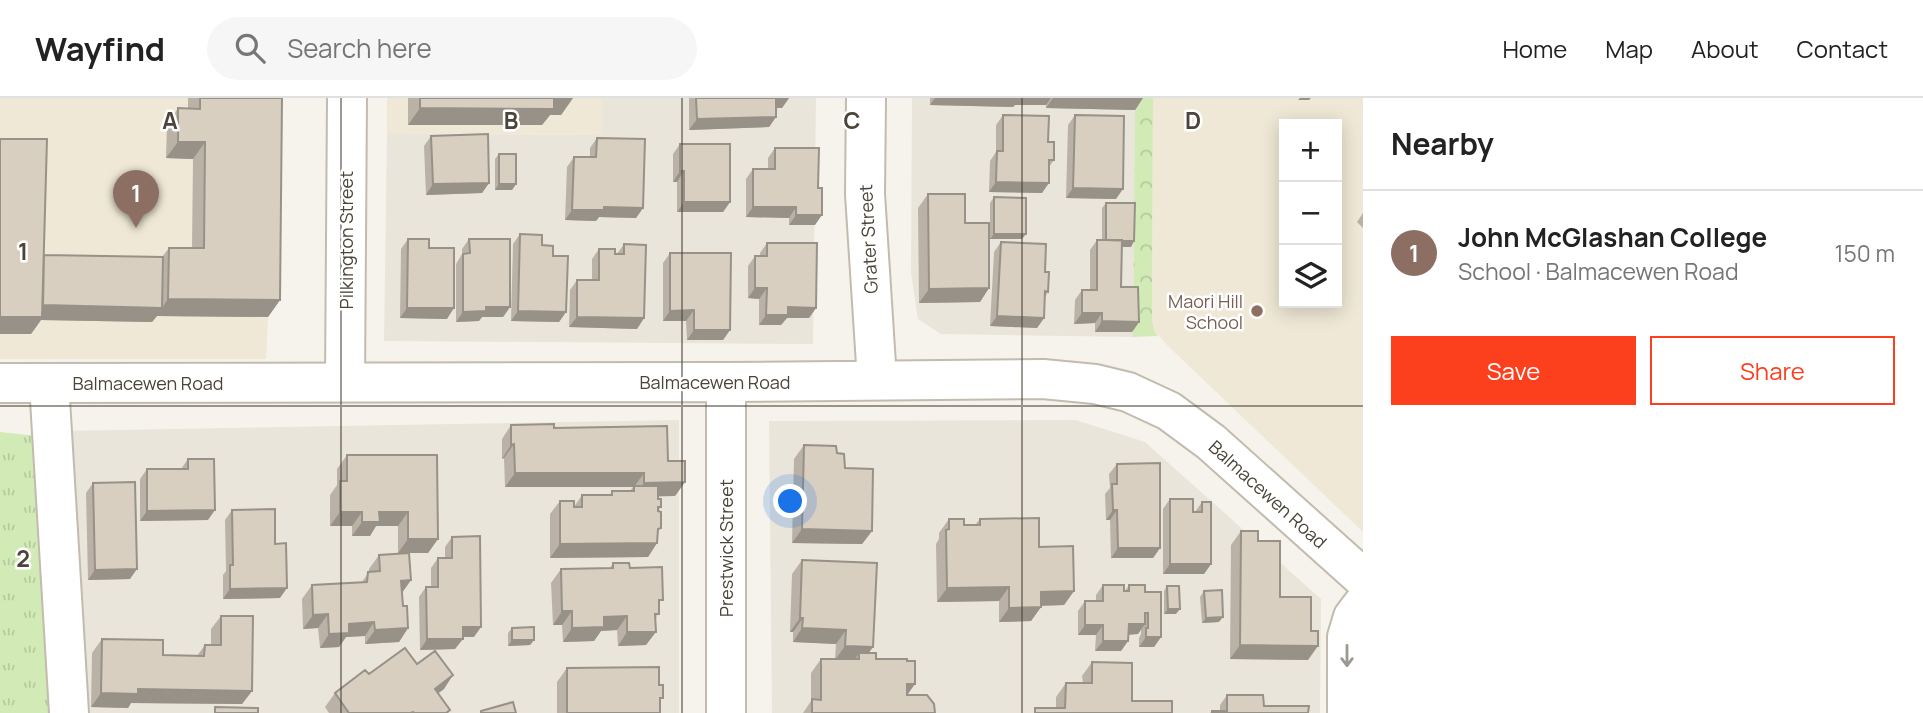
<!DOCTYPE html>
<meta charset="utf-8">
<style>
body{margin:0;font-family:Manrope,sans-serif;background:#f6f6f6;color:#222}
.controls{position:absolute;right:21px;top:21px;display:grid;overflow:hidden;border-radius:0px;box-shadow:0 4px 18px #0003}
.controls button{width:63px;height:63px;display:grid;place-items:center;padding:0;border:0;border-bottom:2px solid #e0e0e0;background:#fff;color:#222;font:35px sans-serif}
.you{position:absolute;left:791px;top:404px;width:24px;height:24px;margin:-18px;border:5px solid #fff;border-radius:50%;background:#1a73e8;box-shadow:0 0 0 10px #1a73e833}
.badge{display:grid;place-items:center;width:46px;height:46px;border-radius:50%;background:#fc3f1d;color:#fff;font-size:23px;font-weight:700}
.pin{position:absolute;translate:-50% -58px;filter:drop-shadow(0 2px 4px #0008)}
.pin::after{content:'';position:absolute;top:37px;width:24px;height:21px;background:inherit;clip-path:polygon(0 0,100% 0,50% 100%)}
.list{margin:0;padding:0;list-style:none}
h2{display:flex;justify-content:space-between;align-items:center;height:91px;margin:0;padding:0 28px;font-size:30px}
h2 small{font-size:23px;font-weight:400;color:#767676}
.list li{display:grid;grid-template-columns:46px 1fr auto;gap:21px;align-items:center;box-sizing:border-box;height:126px;padding:0 28px;border-top:2px solid #e0e0e0}
.list b{display:block;font-size:26px;white-space:nowrap}
.list p{margin:0;font-size:23px;white-space:nowrap;color:#767676}
.list em{font-size:23px;font-style:normal;color:#767676}
.actions{display:flex;gap:14px;padding:21px 28px}
.actions a{flex:1;padding:16px 0;border:2px solid #fc3f1d;border-radius:0px;text-align:center;font-size:24px;color:#fc3f1d}
.actions .main{background:#fc3f1d;color:#fff}
.icon{flex:none;width:38px;height:38px;fill:none;stroke:currentColor;stroke-width:2;stroke-linecap:round;stroke-linejoin:round}
.map{position:relative;flex:none;width:1363px;height:615px;overflow:hidden}
header{display:flex;align-items:center;gap:42px;box-sizing:border-box;height:98px;padding:0 35px;background:#fff;border-bottom:2px solid #e0e0e0}
header strong{font-size:33px}
nav{display:flex;gap:38px;margin-inline-start:auto;font-size:24px}
.search{width:490px;height:63px;background:#f6f6f6;display:flex;align-items:center;gap:18px;box-sizing:border-box;padding:0 24px;border-radius:38px;color:#767676;font-size:26px}
main{display:flex}
aside{flex:1;background:#fff}
.map>svg:first-child{display:block}
.residential{fill:#eae5da}
.education{fill:#efe8d6;fill-rule:evenodd}
.grass{fill:url(#grass-tufts)}
.park{fill:url(#park-crowns)}
.lines{fill:none;stroke-linecap:round;stroke-linejoin:round}
.minor-casing{stroke:#c2bbae;stroke-width:42}
.minor{stroke:#fff;stroke-width:38}
.wall{fill:#bab2a6}
.shaded-wall{fill:#979187}
.building{fill:#d8cfc1;stroke:#979187;stroke-width:2}
.oneway{stroke:#9c9892}
.grid{fill:none;stroke:#4b4439;stroke-width:2;stroke-opacity:0.55}
.education-dot{fill:#8d6e63;stroke:#fff;stroke-width:2.5}
.labels{text-anchor:middle;dominant-baseline:central;stroke-width:5;stroke-linejoin:round;paint-order:stroke}
.street-label{font-size:18px;fill:#4b4439;stroke:#fff}
.education-label{font-size:18px;fill:#785e54;stroke:#fff;text-anchor:end}
.grid-label{font-size:23px;text-anchor:middle;font-weight:bold;fill:#4b4439;stroke:#fff;stroke-width:5;stroke-linejoin:round;paint-order:stroke}
</style>
<header>
<strong>Wayfind</strong>
<div class="search"><svg class="icon" aria-label="search" viewBox="0 0 24 24"><circle cx="10" cy="10" r="6"/><path d="M15 15l6 6"/></svg>Search here</div>
<nav><a>Home</a><a>Map</a><a>About</a><a>Contact</a></nav>
</header>
<main>
<div class="map">
<svg width="1363" height="615" viewBox="0 0 1363 615">
<defs>
<pattern id="grass-tufts" width="24" height="20" patternUnits="userSpaceOnUse" patternTransform="scale(1.75)"><rect width="24" height="20" fill="#d2eab5"/><path d="M3 7l-1-3M5 7V3M7 7l1-3M15 17l-1-3M17 17v-4M19 17l1-3" fill="none" stroke="#b6ca9c"/></pattern>
<pattern id="park-crowns" width="20" height="18" patternUnits="userSpaceOnUse" patternTransform="scale(1.75)"><rect width="20" height="18" fill="#d2eab5"/><path d="M2 6a3 3 0 1 1 6 0M12 15a3 3 0 1 1 6 0" fill="none" stroke="#b6ca9c"/></pattern>
</defs>
<rect width="100%" height="100%" fill="#f6f3ec"/>
<path class="residential" d="M602 0H816L813 246 384 243 387 35 601 37Z
M912 0H1135L1133 239 941 236 918 221 911 175Z
M679 322V615H59L63 333Z
M1076 322 1145 344 1321 501 1320 615H772L769 323Z"/>
<path class="education" d="M0 0H279L266 261H0Z
M387 0H602V37L387 35Z
M1153 0H1363V434L1168 248 1154 232 1152 221ZM1284 26H1337V205H1284Z"/>
<path class="grass" d="M0 334 37 338 59 615H0Z"/>
<path class="park" d="M1135 0H1153L1152 221 1154 232 1158 238 1133 239Z"/>
<g class="lines">
<defs>
<path id="minor" d="M866 0 865 96 877 282
M345 284 347 0
M726 284V615
M0 285 726 284 1043 281 1095 286 1128 294 1169 313 1211 344 1363 480
M49 285 69 615
M1347 615V539L1353 519 1363 506"/>
</defs>
<use href="#minor" class="minor-casing"/>
<use href="#minor" class="minor"/>
</g>
<path class="wall" d="M188 0H282L280 202 268 219 157 218 152 224 41 222 31 236 44 157 162 159 169 150H192L193 61 166 60 167 27 178 10H188Z
M408 0H573L561 17H550L542 27H408Z
M689 0H789L782 10H776V19L769 29 689 32Z
M930 0H1143L1135 12 1046 10V7H1015L1013 9 930 7Z
M1003 17 1048 44 1054 62 1049 69 1042 95 989 94 990 63 996 54V27Z
M1075 17 1116 101 1066 100 1068 27Z
M431 38 489 85 482 95 426 97 424 48Z
M597 40 643 110 636 120 599 119 596 123 565 122 567 69 574 59H590V50Z
M680 46 730 104 723 114H677V84H673V56Z
M775 50 815 127H789V120L746 119V81L753 71H768V60Z
M499 56 516 86 512 92H495V61Z
M928 96 989 190 980 204 919 205 918 110Z
M994 99 1022 141H990V105Z
M1106 105 1134 143 1131 149H1121V189L1139 224 1132 234H1095V225L1074 226 1075 202 1082 192H1090V152L1097 142H1102V110Z
M1363 115V130L1357 124Z
M520 136 542 147 553 158 566 214 559 224 511 223 513 146Z
M408 141 447 221 400 220 401 151Z
M469 141 510 209 503 219H482L479 223 456 224V166L462 156V151Z
M1001 144 1045 174 1048 194 1045 199 1044 220 1037 230 990 228 994 154Z
M767 145 816 210 809 220H787L781 227H759V201L748 200V168L755 158H760V155Z
M624 146 644 220 637 231 569 229 570 192 577 182H592V161L599 151 617 156Z
M670 155 730 232 723 242H687L686 223H663V165Z
M511 327 554 330 668 363 685 384 675 398H658L661 409 658 413 657 445 648 459 550 460V416L560 403 574 409 582 397H610L612 393H630L633 389H505L504 360 502 361V341Z
M804 347 837 355 845 370 872 433 862 446 792 445 794 361Z
M347 357 438 441 428 455H409L411 482 402 495 403 508 408 530 399 544 365 546V538L346 539 339 549 320 550 318 530 303 531 302 501 312 487 362 484 369 474V471L379 457 398 455V428H376L370 438H352V428H330V397L337 387V371Z
M188 361 208 422 140 423V381L147 371H181Z
M1117 366 1160 450 1153 460H1111L1110 422H1106L1105 396 1110 390 1109 376Z
M93 385 130 481 88 482 86 395Z
M1170 401 1193 414H1195L1202 404 1211 466 1204 476H1163V411Z
M232 412 275 446 280 500 223 501V477L226 473 225 422Z
M949 421 964 427H975L980 421 1039 449 1074 493 1064 507 1041 508V509L1031 523 999 524V503L937 504 936 446 939 441V435Z
M1241 433 1258 443 1280 499 1311 533 1308 562 1230 561 1231 447Z
M452 439 474 539H463L455 551 420 552 419 499 426 489H431V470L438 460H445V449Z
M802 462 869 555 876 561 907 597 935 615H803L811 603V575L821 561H835L836 546 793 544V534H790L792 476Z
M613 465 630 470 659 507 656 521 646 547 618 548 617 532 601 533 594 543 563 544 562 527H553L551 485 561 471 610 470Z
M1103 487 1125 493 1129 487 1145 494 1161 539 1154 549H1139V540L1141 536V531L1138 536 1128 537V543L1121 553H1095L1096 537H1078V513L1085 503H1096V497Z
M1167 488 1176 516H1164V493Z
M1204 493 1219 524 1202 525 1200 499Z
M221 518 252 593 242 606 131 605 128 610 91 609 92 555 102 541 163 557 197 558 205 547H211V531Z
M512 530 534 542 530 547 508 548V535Z
M1092 564 1132 603 1172 615 1056 610V599L1066 585H1083L1082 578Z
M417 566 444 591 438 595 450 612 448 615H329L325 609 335 595 369 576Z
M567 570 660 605V615H557V584Z
M1227 597 1264 608 1308 615H1210L1212 613H1220V607Z"/>
<path class="shaded-wall" d="M554 0H573L561 17H550L542 27H408L420 10Z
M776 0H789L782 10H769Z
M935 0H1051L1046 7H1015L1013 9 930 7Z
M1053 0H1143L1135 12 1046 10Z
M1300 0H1311L1309 2H1298Z
M776 19 769 29 689 32 697 21Z
M178 44H205L193 61 166 60Z
M680 73H684L677 84H673Z
M996 84 1049 85 1042 95 989 94Z
M489 85 482 95 426 97 433 86Z
M499 86H516L512 92H495Z
M1073 90 1123 91 1116 101 1066 100Z
M684 104H730L723 114H677Z
M604 109 643 110 636 120 599 119 596 123 565 122 572 112Z
M753 109H796L789 120 746 119Z
M796 117H822L815 127H789Z
M994 136H1026L1022 141H990Z
M1106 143H1134L1131 149H1102Z
M755 190H767L759 201 748 200Z
M989 190 980 204 919 205 929 191Z
M168 201 280 202 268 219 157 218 152 224 41 222 31 236H0V219L43 207 162 210Z
M486 209H510L503 219H482L479 223 456 224 463 214Z
M788 209 816 210 809 220H787L781 227H759L766 217Z
M407 210H454L447 221 400 220Z
M694 212 686 223H663L670 213Z
M518 213 566 214 559 224 511 223Z
M1082 215H1102L1095 225 1074 226Z
M997 218 1044 220 1037 230 990 228Z
M577 219 644 220 637 231 569 229Z
M1102 223 1139 224 1132 234H1095Z
M694 232H730L723 242H687Z
M514 346 504 360 502 361 511 347Z
M515 375H644L634 389H505Z
M685 384 675 398 634 399 644 385Z
M215 412 208 422 140 423 147 413Z
M1113 412H1117L1110 422H1106Z
M340 414H362L352 428H330Z
M379 414H408L398 428H376L370 438H352L362 424Z
M802 431 872 433 862 446 792 445Z
M408 441H438L428 455H398Z
M657 445 648 459 550 460 560 446Z
M1118 450H1160L1153 460H1111Z
M1170 466H1211L1204 476H1163Z
M137 471 130 481 88 482 95 472Z
M411 482 401 496V483Z
M1009 489 999 503 937 504 947 490Z
M287 490 280 500 223 501 230 491Z
M1074 493 1064 507 1031 508 1041 494Z
M1041 509 1031 523 999 524 1009 510Z
M1168 511H1180L1176 516H1164Z
M562 513H572L562 527H553Z
M328 516 318 530 303 531 313 517Z
M627 518 617 532 601 533 594 543 563 544 572 530 604 519Z
M1223 519 1219 524 1202 525 1206 520Z
M800 520H803L793 534H790Z
M374 524 365 538 346 539 339 549 320 550 329 536 349 526Z
M1129 526H1145L1138 536 1121 537Z
M1085 527H1103L1096 537H1078Z
M463 529H481L474 539H456Z
M408 530 399 544 365 546 375 532Z
M802 530 846 532 836 546 793 544Z
M627 534H656L646 547 618 548Z
M1146 539H1161L1154 549H1139Z
M427 541H463L455 551 420 552Z
M512 542H534L530 547 508 548Z
M1103 543H1128L1121 553H1095Z
M1240 547 1318 548 1308 562 1230 561Z
M845 548 873 549 863 563 859 561V555L854 563 835 562Z
M453 577 444 591 425 605 435 591Z
M907 586H915L905 600Z
M138 591 252 593 242 606 131 605 128 610 91 609 101 595Z"/>
<path class="building" d="M200 0H282L280 202 168 201 169 150H204L205 44H178V10L200 11Z
M420 0H554V11L420 10Z
M696 0H782H776V19L697 21Z
M1003 17 1049 18 1048 44H1054V62H1049V85L996 84 997 53H1003Z
M1075 17 1124 18 1123 91 1073 90Z
M488 36 489 85 433 86 431 38Z
M597 40 645 41 643 110 604 109V112H572L574 59H596Z
M0 41H47L42 219H0Z
M680 46H730V104H684V73H680Z
M775 50H819L818 90H822V117H796V109H753V71H775Z
M499 56H516V86H499Z
M928 96H965V125H989V190L929 191Z
M994 99 1026 100V136H994Z
M1106 105H1135L1134 143 1106 142Z
M520 136 542 137V147L553 148V158H568L566 214 518 213Z
M408 141H429V150H454V210H407Z
M469 141H510V209H486V213L463 214V156L470 155Z
M1097 142H1122L1121 189H1138L1139 224 1102 223V215H1082V192H1097Z
M1001 144 1046 146 1045 174H1049L1048 194 1045 193 1044 220 997 218Z
M767 145H817L816 210 788 209V217H766L767 190H755V158H767Z
M624 146 646 147 644 220 577 219V182H599V151H615V156H624Z
M670 155H731L730 232H694V212L670 213Z
M44 157 163 159 162 210 43 207Z
M554 326V330L667 328 668 363H685V384L644 385V375H515L514 346 511 347V327Z
M804 347 836 348 837 355 844 356 845 370 873 371 872 433 802 431Z
M347 357H437L438 441H408V414H379L380 424H362V414H340V383H347Z
M188 361H214L215 412 147 413V371H188Z
M1160 365V450H1118L1117 412H1113L1112 386H1117V366Z
M135 384 137 471 95 472 93 385Z
M634 388H658V401H661V409H658V413L661 414V430L658 431 657 445 560 446V403H574V409H582V397H612V393H634Z
M1170 401H1193V414H1202V404H1211V466H1170Z
M275 411V446L286 445 287 490 230 491V467H233L232 412Z
M1039 420V449L1073 448 1074 493 1041 494V509L1009 510V489L947 490 946 432 949 431V421H964V427H980V421Z
M1241 433H1258V443H1280V499H1311V533H1318V548L1240 547Z
M480 438 481 529H463V541H427L426 489H438V460H452V439Z
M409 455 411 482 401 483 403 508H407L408 530 375 532 374 524 349 526V535L329 536 328 516 313 517 312 487 367 484 368 474 380 473 379 457Z
M802 462 877 465 873 549 845 548 846 532 802 530 803 520H800Z
M613 465H629L630 470 662 469 663 502H659V516H655L656 534H627V518L604 519V529L572 530V513H562L561 471 613 470Z
M1103 487H1124V493H1129V487H1145V494H1161V539H1146V530H1148V515H1145V526H1129L1128 543H1103V527H1085V503H1103Z
M1167 488H1179L1180 511H1168Z
M1222 492 1223 519 1206 520 1204 493Z
M221 518H253L252 593 138 591V596L101 595 102 541 163 542V557L204 558 205 547H221Z
M534 529V542H512V530Z
M405 550 417 566 435 553 453 577 435 591 450 612 446 615H414L413 614 411 615H349L335 595 365 572 369 576Z
M859 555H876V561H907V563H915V586H907V597H927L934 606 935 615H812V601L821 602V561H859Z
M1092 564 1132 565V603H1172V615H1035V610H1065L1066 585H1092Z
M659 569V587H663V600H660V615H567V570Z
M1227 597H1263L1264 608H1309L1308 615H1212V613H1227Z
M513 604 516 615H481V613Z
M215 609 258 610V615H215Z"/>
<defs><path id="oneway-shaft" d="M-6 0H5M1.5-3L5.5 0L1.5 3" fill="none" stroke-width="1.6" stroke-linecap="round" stroke-linejoin="round" transform="scale(1.75)"/></defs>
<use class="oneway" href="#oneway-shaft" transform="translate(1347 558) rotate(90)"/>
<path class="grid" d="M341 0V615M682 0V615M1022 0V615M0 308H1363"/>
<circle class="education-dot" cx="1257" cy="213" r="7"/>
<g class="labels">
<g class="street-label">
<text transform="translate(868 141) rotate(-93)">Grater Street</text>
<text transform="translate(346 142) rotate(-90)">Pilkington Street</text>
<text x="715" y="284">Balmacewen Road</text>
<text x="148" y="285">Balmacewen Road</text>
<text transform="translate(1268 396) rotate(42)">Balmacewen Road</text>
<text transform="translate(726 450) rotate(-90)">Prestwick Street</text>
</g>
<g class="education-label">
<text x="1243" y="203">Maori Hill<tspan x="1243" dy="21">School</tspan></text>
</g>
</g>
<g class="grid-label">
<text x="170" y="31">A</text>
<text x="511" y="31">B</text>
<text x="852" y="31">C</text>
<text x="1193" y="31">D</text>
<text x="23" y="162">1</text>
<text x="23" y="469">2</text>
</g>
</svg>
<div class="controls">
<button>+</button>
<button>−</button>
<button><svg class="icon" aria-label="layers" viewBox="0 0 24 24"><path d="M12 4l9 5-9 5-9-5zM3 14l9 5 9-5"/></svg></button>
</div>
<div class="you"></div>
<div class="pin badge" style="left:136px;top:130px;background:#8d6e63">1</div>
</div>
<aside>
<h2>Nearby<small></small></h2>
<ul class="list">
<li><span class="badge" style="background:#8d6e63">1</span><div><b>John McGlashan College</b><p>School · Balmacewen Road</p></div><em>150 m</em></li>
</ul>
<div class="actions"><a class="main">Save</a><a>Share</a></div>
</aside>
</main>
